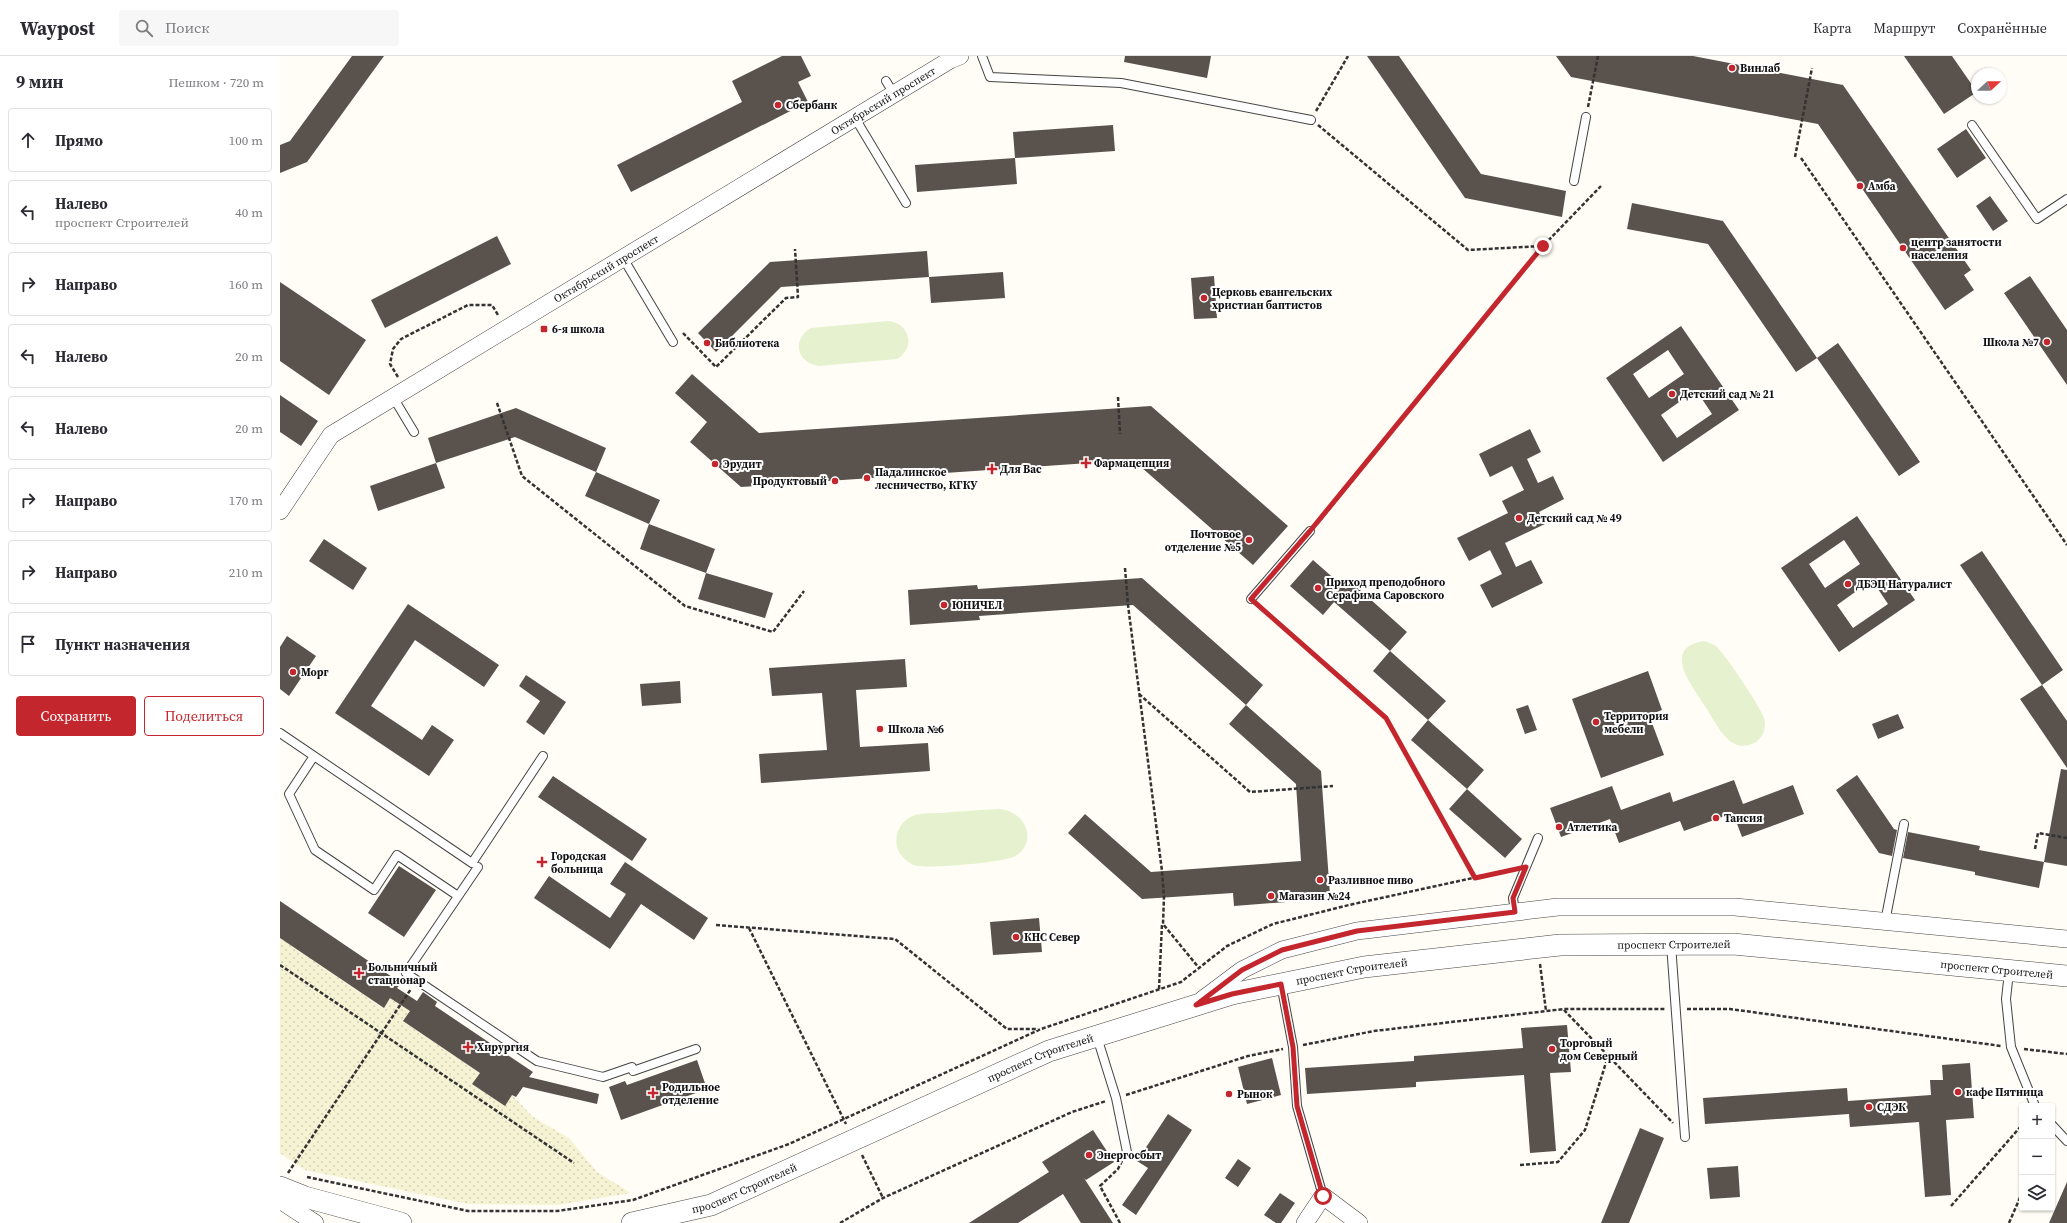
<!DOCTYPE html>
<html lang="ru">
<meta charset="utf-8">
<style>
body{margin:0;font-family:"Source Serif 4",serif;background:#f7f7f7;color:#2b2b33}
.controls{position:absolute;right:12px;bottom:12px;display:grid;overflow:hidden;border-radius:4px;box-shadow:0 1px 3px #0004}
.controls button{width:36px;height:36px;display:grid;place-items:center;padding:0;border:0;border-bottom:1px solid #e1e1e2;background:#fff;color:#2b2b33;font:20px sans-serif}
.compass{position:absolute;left:1691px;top:12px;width:36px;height:36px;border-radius:50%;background:#fff;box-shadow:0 1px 3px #0004;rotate:69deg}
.stop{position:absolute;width:12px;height:12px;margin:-9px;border:3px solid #c4262e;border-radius:50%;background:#fff}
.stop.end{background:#c4262e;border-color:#fff;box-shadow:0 1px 4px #0008}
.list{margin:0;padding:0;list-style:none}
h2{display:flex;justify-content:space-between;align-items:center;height:52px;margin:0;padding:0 16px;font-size:17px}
h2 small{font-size:13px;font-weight:400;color:#7c7c81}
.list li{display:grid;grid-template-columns:26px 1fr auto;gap:12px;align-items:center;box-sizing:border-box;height:64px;margin:0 8px 8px;padding:0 8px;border:1px solid #e1e1e2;border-radius:4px}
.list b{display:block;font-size:15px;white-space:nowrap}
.list p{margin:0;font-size:13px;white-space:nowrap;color:#7c7c81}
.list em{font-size:13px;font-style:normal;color:#7c7c81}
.actions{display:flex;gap:8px;padding:12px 16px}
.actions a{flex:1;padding:9px 0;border:1px solid #c4262e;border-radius:4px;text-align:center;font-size:14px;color:#c4262e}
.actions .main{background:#c4262e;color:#fff}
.icon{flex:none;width:22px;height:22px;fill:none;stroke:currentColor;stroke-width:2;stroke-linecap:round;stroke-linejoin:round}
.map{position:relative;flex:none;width:1787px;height:1167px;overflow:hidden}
header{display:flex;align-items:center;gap:24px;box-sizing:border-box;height:56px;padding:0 20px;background:#fff;border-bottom:1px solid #e1e1e2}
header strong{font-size:19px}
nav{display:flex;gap:22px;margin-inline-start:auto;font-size:14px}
.search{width:280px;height:36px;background:#f7f7f7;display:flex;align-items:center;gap:10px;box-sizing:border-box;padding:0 14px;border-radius:4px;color:#7c7c81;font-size:15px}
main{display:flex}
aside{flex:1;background:#fff}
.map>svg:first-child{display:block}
.farmland{fill:url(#farmland-dots)}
.pitch{fill:#e6f2cf}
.building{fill:#5a524d;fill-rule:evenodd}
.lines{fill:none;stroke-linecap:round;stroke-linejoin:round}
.service-casing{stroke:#444;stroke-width:10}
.minor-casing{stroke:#444;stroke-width:18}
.tertiary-casing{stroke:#444;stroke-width:22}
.path{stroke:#333;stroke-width:2.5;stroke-dasharray:4 2;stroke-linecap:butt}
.service{stroke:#fff;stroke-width:8}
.minor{stroke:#fff;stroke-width:17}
.tertiary{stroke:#fff;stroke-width:21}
.route{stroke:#c4262e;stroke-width:5}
.poi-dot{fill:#c4262e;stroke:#fff;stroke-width:1.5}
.labels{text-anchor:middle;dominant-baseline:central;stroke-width:4;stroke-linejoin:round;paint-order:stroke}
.poi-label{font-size:11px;font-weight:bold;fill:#111;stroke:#fff;text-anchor:start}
.street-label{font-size:11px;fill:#111;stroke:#fff}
</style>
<header>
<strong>Waypost</strong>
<div class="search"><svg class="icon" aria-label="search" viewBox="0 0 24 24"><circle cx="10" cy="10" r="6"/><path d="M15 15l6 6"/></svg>Поиск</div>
<nav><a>Карта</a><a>Маршрут</a><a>Сохранённые</a></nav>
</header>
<main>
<aside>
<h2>9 мин<small>Пешком · 720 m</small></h2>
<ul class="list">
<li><svg class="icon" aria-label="ahead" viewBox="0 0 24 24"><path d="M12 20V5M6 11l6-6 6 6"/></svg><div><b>Прямо</b></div><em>100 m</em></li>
<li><svg class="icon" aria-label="left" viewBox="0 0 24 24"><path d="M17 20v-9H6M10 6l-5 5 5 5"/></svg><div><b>Налево</b><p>проспект Строителей</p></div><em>40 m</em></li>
<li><svg class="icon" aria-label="right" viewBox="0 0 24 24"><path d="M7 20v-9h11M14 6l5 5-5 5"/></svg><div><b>Направо</b></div><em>160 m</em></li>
<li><svg class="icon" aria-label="left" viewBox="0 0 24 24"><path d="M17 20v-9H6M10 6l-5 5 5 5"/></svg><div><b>Налево</b></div><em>20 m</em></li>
<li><svg class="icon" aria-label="left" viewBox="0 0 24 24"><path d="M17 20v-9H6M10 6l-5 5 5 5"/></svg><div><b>Налево</b></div><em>20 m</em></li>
<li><svg class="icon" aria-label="right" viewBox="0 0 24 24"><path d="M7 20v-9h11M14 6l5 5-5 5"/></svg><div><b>Направо</b></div><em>170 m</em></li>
<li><svg class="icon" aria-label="right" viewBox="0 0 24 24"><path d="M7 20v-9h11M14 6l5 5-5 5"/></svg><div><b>Направо</b></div><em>210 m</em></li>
<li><svg class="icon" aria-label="arrive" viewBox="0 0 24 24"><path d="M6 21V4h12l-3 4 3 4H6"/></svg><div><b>Пункт назначения</b></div></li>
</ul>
<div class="actions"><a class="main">Сохранить</a><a>Поделиться</a></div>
</aside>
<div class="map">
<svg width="1787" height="1167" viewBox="0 0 1787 1167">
<defs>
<pattern id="farmland-dots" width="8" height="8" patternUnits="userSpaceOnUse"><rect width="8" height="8" fill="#f6f3d4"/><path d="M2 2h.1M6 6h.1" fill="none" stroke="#d2cfb5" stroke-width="1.8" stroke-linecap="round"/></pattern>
</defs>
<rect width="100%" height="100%" fill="#fffdf5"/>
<path class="farmland" d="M0 882 103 952 110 942 130 955 124 966 200 1017 192 1028 225 1049 232 1039 253 1061 289 1082 317 1116 351 1137 277 1149 188 1148 25 1114 0 1097Z"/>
<path class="pitch" d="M608 265C630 267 636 292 617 303L539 310C517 307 511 284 531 272Z
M1424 585C1429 587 1434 588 1437 591 1445 598 1482 653 1484 662 1487 671 1483 681 1476 686 1470 690 1461 691 1455 688 1442 682 1433 662 1425 650 1413 631 1380 592 1424 585Z
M719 753C743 754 759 783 737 799 727 807 653 812 638 810 631 809 623 803 619 796 612 783 619 764 635 759 643 757 653 757 662 757 681 755 700 754 719 753Z"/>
<path class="building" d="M72 0H104L27 106 0 117V89L10 85Z
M502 0H521L531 20 518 26 528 46 351 136 337 109 462 46 452 25Z
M845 0H931L927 22 844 6Z
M1087 0H1119L1201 118 1286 135 1282 161 1185 142Z
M1276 0H1413L1563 29 1691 214 1684 219 1694 234 1665 254 1538 68 1291 21Z
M1624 0H1672L1697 36 1664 58Z
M833 69 835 95 735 102 733 76Z
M1686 73 1706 102 1677 122 1657 93Z
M735 102 737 128 637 136 635 109Z
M1710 140 1728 165 1713 175 1696 150Z
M1352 147 1443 165 1537 302 1516 316 1428 188 1347 173Z
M217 180 231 208 105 272 91 244Z
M647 195 649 221 501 231 436 296 418 277 490 206Z
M723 216 725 242 651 247 649 221Z
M934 220 937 262 914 263 911 222Z
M1750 220 1787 274V329L1724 237Z
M0 226 86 284 49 339 0 305Z
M1401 270 1459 354 1383 406 1326 322ZM1388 294 1404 318 1369 342 1353 318ZM1416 334 1432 358 1397 382 1381 359Z
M1558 287 1640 406 1619 420 1537 302Z
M412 318 479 377 871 350 1008 470 973 509 853 404 461 431 410 386 427 366 395 337Z
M0 339 38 365 21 390 0 376Z
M236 352 326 392 316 416 235 381 156 407 148 382Z
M1250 373 1261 396 1247 403 1258 427 1273 420 1284 443 1259 456 1265 468 1225 487 1236 511 1251 504 1263 527 1212 552 1200 529 1222 518 1210 494 1189 505 1177 482 1228 457 1222 445 1244 434 1232 410 1210 421 1199 398Z
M156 407 165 432 98 455 90 430Z
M316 416 380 444 369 468 305 440Z
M1577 460 1635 544 1559 596 1501 512ZM1564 484 1580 508 1545 532 1529 508ZM1592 524 1608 548 1573 572 1557 549Z
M369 468 435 493 426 517 360 493Z
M44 483 87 512 73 534 29 505Z
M1702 495 1783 614 1762 629 1680 509Z
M1033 504 1066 533 1071 526 1127 576 1110 595 1054 546 1043 559 1010 530Z
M426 517 493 537 485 562 418 543Z
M862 522 983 629 966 649 853 549 699 560 700 564 630 569 628 534 697 529 698 533Z
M128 548 219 609 204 631 135 584 91 650 142 684 152 669 174 684 149 720 55 657Z
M7 580 36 600 9 640 0 633V591Z
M1110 595 1166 645 1148 664 1093 615Z
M625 603 627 631 576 634 580 691 648 687 650 715 481 727 479 698 547 694 542 637 492 640 489 612Z
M1368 615 1382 654 1369 659 1384 699 1321 722 1292 643Z
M246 619 286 646 264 679 246 666 260 645 239 630Z
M400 625 401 647 362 650 360 628Z
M1762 629 1787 665V712L1740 643Z
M966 649 1041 715 1050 839 1033 840V844L954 850 953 837 862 843 788 777 805 758 871 816 1021 805 1016 728 949 668Z
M1248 649 1257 674 1245 678 1236 653Z
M1618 658 1624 672 1598 683 1592 668Z
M1148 664 1204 714 1187 733 1131 684Z
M1781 713 1787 714V810L1764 806Z
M1577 719 1614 773 1617 774 1612 800 1599 797 1556 734Z
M273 720 367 783 352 805 258 741Z
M1454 724 1463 748 1513 729 1524 758 1462 781 1453 757 1404 775 1400 765 1339 787 1330 763 1281 781 1270 752 1332 730 1341 754 1390 736 1393 746Z
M1187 733 1242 783 1225 802 1169 753Z
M1628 776 1700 790 1699 794 1764 806 1759 832 1695 819V816L1623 802Z
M345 806 428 862 414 884 361 848 330 893 254 842 269 820 330 862 346 838 330 828Z
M119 810 156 834 124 881 88 857Z
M0 845 121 927 117 932 137 945 143 936 157 946 155 950 253 1016 249 1021 319 1038 317 1048 243 1031 236 1041 232 1039 225 1050 192 1028 200 1017 123 965 130 955 110 942 104 952 0 882Z
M759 862 762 896 713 899 710 866Z
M1287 969 1291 1016 1270 1017 1276 1095 1250 1097 1244 1019 1136 1026V1031L1027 1038 1025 1012 1134 1005V1000L1243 992 1241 972Z
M992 1002 1001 1039 967 1048 958 1011Z
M417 1004 427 1033 341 1064 329 1031 345 1025 347 1029Z
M1690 1007 1694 1062 1666 1064 1671 1139 1645 1141 1639 1066 1570 1071 1569 1058 1425 1068 1423 1042 1567 1032 1568 1045 1651 1039 1650 1024H1663L1662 1009Z
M888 1058 912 1074 856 1159 842 1149 868 1112 857 1105Z
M1360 1072 1384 1082 1349 1167H1321Z
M813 1074 834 1106 806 1124 804 1122 833 1167H801L783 1138 738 1167H689L769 1116 762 1106Z
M958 1103 971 1112 958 1131 945 1122Z
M1458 1110 1460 1141 1430 1143 1427 1112Z
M1787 1126V1167H1769Z
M1000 1137 1015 1147 1001 1167H996L984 1159Z"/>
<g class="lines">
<defs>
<path id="service" d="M702 0 710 21 841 27 1031 64
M606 25 614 38
M575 62 626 147
M1692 69 1757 163 1787 143
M1294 125 1306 61
M343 202 393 286
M113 341 134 376
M971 543 1030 475
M0 677 192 807 263 700
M34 700 9 738 35 794 94 834 117 799 178 840
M198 811 126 917 257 1005 323 1021 352 1011 353 1015 416 993
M1235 856 1233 842 1258 782
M1605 866 1624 768
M1391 888 1405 1081
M1729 916 1726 943 1731 991 1755 1050
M1001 928 1013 991 1017 1050 1043 1140
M817 981 836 1042 847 1096
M1772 1069 1787 1085"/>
<g id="minor">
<path id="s1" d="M0 455 51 379 670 4 680 0"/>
<path d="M922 944 962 914 1002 894 1077 875 1278 851H1455L1787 883"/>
<path d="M0 1144 35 1167"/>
<path d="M1025 1167 1043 1140 1079 1167"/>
</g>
<g id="tertiary">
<path d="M0 1131 25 1141 121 1167"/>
<path id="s2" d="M352 1167 431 1149 769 995 952 938 1084 911 1280 889 1453 888 1787 920"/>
</g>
</defs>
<use href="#service" class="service-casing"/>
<use href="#minor" class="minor-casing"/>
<use href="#tertiary" class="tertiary-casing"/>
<path class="path" d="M1308 51 1318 0
M1036 55 1068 0
M1038 69 1188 194 1262 190
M1515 101 1532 12
M1521 102 1787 489
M403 277 436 311 506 242 518 241 515 193
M118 321 110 308 113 293 121 283 188 249H212L218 259
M838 341 840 378
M217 347 242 420 405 550 493 576 524 535
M1037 468 1263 190 1321 130
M845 512 848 549 882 815 884 841 883 868 919 912
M979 550 1106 662 1195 822
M859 638 970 736 1053 730
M1755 793 1758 777 1787 782
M436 869 615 883 727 973H758
M469 872 566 1068
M1260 908 1266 955
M0 909 294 1107
M879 933 882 868
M1407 953H1450L1721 990
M1284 954 1393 1067
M1023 989 1094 975 1284 953H1386
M1744 993 1787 998
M846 1039 968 1000 1003 993
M582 1099 603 1142
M1240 1109 1278 1106 1305 1074 1328 1000
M8 1117 131 933
M27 1121 188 1155H277L353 1144 509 1088 761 973 901 926 947 890 993 868 1069 849 1234 813
M1671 1150 1742 1069
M560 1167 603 1142 792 1056 826 1045
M840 1167 820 1130 838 1113 842 1105
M1729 1167 1742 1137"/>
<use href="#service" class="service"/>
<use href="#minor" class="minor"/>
<use href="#tertiary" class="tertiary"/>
</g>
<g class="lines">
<path class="route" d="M1043 1140 1017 1050 1013 991 1001 928 952 938 916 949 962 914 1002 894 1077 875 1235 856 1233 842 1246 811 1195 822 1106 662 971 543 1030 475 1263 190"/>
</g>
<g class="poi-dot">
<circle cx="1452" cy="12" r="4"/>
<circle cx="498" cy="49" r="4"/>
<circle cx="1580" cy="130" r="4"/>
<circle cx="1623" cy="192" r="4"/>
<circle cx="924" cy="242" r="4"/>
<rect x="260" y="269" width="8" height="8" rx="2"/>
<circle cx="1767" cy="286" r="4"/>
<circle cx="427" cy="287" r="4"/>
<circle cx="1392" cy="338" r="4"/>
<path d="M804 401h4v4h4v4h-4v4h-4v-4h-4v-4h4z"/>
<circle cx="435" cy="408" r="4"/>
<path d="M710 407h4v4h4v4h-4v4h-4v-4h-4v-4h4z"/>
<circle cx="587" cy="422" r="4"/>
<circle cx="555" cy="425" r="4"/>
<circle cx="1239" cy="462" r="4"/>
<circle cx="969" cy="484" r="4"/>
<circle cx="1568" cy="528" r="4"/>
<circle cx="1038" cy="532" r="4"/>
<circle cx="664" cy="549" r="4"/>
<circle cx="13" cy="616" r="4"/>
<circle cx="1316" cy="666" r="4"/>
<circle cx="600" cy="673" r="4"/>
<circle cx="1436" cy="762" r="4"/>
<circle cx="1279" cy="771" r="4"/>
<path d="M260 800h4v4h4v4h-4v4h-4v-4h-4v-4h4z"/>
<circle cx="1040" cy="824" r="4"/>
<circle cx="991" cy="840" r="4"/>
<circle cx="736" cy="881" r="4"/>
<path d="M77 911h4v4h4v4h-4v4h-4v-4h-4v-4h4z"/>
<path d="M186 985h4v4h4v4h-4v4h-4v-4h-4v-4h4z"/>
<circle cx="1272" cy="993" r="4"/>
<circle cx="1678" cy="1036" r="4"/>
<path d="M371 1031h4v4h4v4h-4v4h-4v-4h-4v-4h4z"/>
<circle cx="949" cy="1038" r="4"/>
<circle cx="1589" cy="1051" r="4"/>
<circle cx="809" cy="1099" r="4"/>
</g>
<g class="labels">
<g class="poi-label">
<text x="1460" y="12">Винлаб</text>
<text x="506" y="49">Сбербанк</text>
<text x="1588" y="130">Амба</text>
<text x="1631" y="186">центр занятости<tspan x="1631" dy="13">населения</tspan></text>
<text x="932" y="236">Церковь евангельских<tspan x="932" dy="13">христиан баптистов</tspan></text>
<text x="272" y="273">6-я школа</text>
<text x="1759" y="286" text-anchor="end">Школа №7</text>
<text x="435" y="287">Библиотека</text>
<text x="1400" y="338">Детский сад № 21</text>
<text x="814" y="407">Фармацепция</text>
<text x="443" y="408">Эрудит</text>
<text x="720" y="413">Для Вас</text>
<text x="595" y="416">Падалинское<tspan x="595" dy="13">лесничество, КГКУ</tspan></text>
<text x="547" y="425" text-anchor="end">Продуктовый</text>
<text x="1247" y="462">Детский сад № 49</text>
<text x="961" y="478" text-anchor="end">Почтовое<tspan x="961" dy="13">отделение №5</tspan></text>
<text x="1046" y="526">Приход преподобного<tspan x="1046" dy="13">Серафима Саровского</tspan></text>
<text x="1576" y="528">ДБЭЦ Натуралист</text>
<text x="672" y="549">ЮНИЧЕЛ</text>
<text x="21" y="616">Морг</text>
<text x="1324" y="660">Территория<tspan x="1324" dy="13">мебели</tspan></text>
<text x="608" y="673">Школа №6</text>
<text x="1444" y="762">Таисия</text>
<text x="1287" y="771">Атлетика</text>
<text x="271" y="800">Городская<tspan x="271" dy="13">больница</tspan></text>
<text x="1048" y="824">Разливное пиво</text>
<text x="999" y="840">Магазин №24</text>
<text x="744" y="881">КНС Север</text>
<text x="88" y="911">Больничный<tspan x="88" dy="13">стационар</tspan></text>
<text x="1280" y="987">Торговый<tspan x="1280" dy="13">дом Северный</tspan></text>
<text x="197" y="991">Хирургия</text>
<text x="382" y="1031">Родильное<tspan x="382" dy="13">отделение</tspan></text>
<text x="1686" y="1036">кафе Пятница</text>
<text x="957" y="1038">Рынок</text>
<text x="1597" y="1051">СДЭК</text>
<text x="817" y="1099">Энергосбыт</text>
</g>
<g class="street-label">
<text stroke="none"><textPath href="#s1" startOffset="737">Октябрьский проспект</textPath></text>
<text stroke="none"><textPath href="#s1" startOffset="413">Октябрьский проспект</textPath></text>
<text stroke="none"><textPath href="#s2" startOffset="1090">проспект Строителей</textPath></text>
<text stroke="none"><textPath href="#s2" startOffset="1414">проспект Строителей</textPath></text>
<text stroke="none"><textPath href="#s2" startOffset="766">проспект Строителей</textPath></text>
<text stroke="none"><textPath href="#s2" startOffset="442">проспект Строителей</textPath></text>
<text stroke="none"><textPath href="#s2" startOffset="118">проспект Строителей</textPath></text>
</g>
</g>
</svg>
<div class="controls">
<button>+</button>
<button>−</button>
<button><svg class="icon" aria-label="layers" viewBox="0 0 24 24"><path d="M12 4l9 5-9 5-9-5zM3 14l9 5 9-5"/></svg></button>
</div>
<svg class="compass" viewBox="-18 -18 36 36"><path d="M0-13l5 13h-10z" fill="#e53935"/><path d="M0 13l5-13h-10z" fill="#7c7c81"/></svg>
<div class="stop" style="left:1043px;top:1140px"></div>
<div class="stop end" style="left:1263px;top:190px"></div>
</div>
</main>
